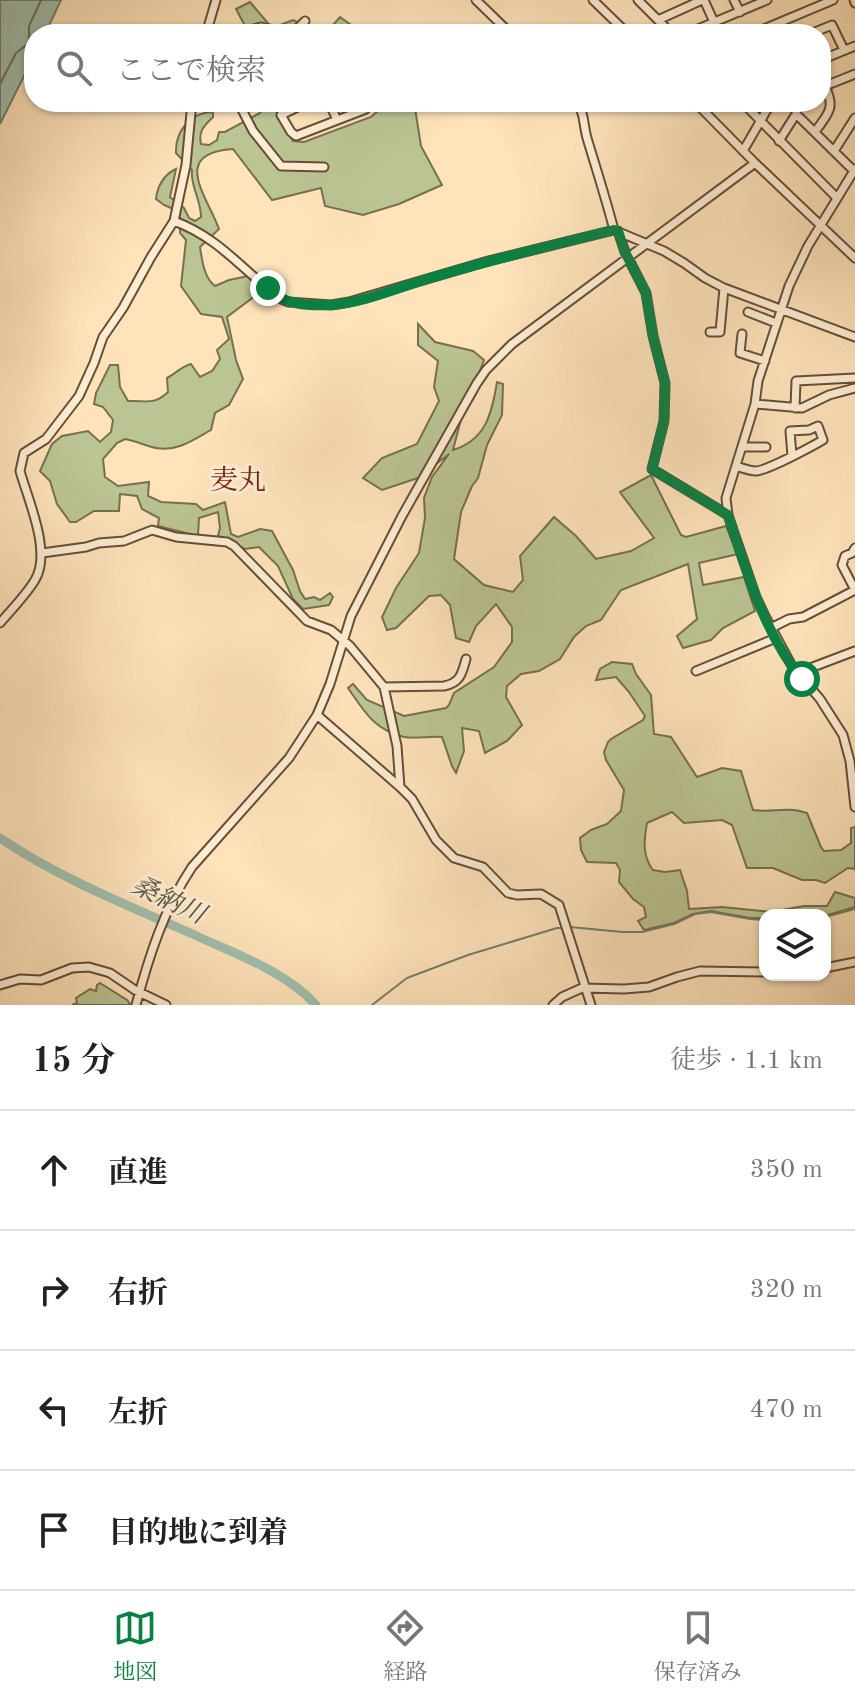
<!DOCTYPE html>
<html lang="ja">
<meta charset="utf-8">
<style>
body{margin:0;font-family:"Old Standard TT","Noto Serif JP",serif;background:#f2f2f2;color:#222}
.controls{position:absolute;right:24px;bottom:24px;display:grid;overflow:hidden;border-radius:16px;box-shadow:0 2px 6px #0004}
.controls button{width:72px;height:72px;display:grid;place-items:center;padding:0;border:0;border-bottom:2px solid #e0e0e0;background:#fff;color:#222;font:40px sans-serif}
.stop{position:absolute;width:24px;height:24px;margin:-18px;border:6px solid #0b8043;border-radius:50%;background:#fff}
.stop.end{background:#0b8043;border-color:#fff;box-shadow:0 2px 8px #0008}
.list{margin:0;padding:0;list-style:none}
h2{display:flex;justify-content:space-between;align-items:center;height:104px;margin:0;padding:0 32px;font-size:34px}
h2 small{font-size:26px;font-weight:400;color:#767676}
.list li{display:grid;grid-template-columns:52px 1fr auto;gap:24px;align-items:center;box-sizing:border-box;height:120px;padding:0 32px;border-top:2px solid #e0e0e0}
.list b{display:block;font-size:30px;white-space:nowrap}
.list em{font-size:26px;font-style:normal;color:#767676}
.icon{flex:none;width:44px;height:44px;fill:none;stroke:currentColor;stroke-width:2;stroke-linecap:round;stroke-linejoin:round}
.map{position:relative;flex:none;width:855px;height:1005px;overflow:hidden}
.search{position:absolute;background:#fff;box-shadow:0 2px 6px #0004;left:24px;right:24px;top:24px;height:88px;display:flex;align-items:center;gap:20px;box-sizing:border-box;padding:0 28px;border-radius:32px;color:#767676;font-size:30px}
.sheet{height:584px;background:#fff}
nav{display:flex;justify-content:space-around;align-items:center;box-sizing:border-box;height:112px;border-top:2px solid #e0e0e0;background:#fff;font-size:22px;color:#767676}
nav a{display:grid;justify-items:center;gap:4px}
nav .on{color:#0b8043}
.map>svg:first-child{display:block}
.green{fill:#bbc493;stroke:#77704e;stroke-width:2}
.water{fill:#a0bead;stroke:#747e6c;stroke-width:2}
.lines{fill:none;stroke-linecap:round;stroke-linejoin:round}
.shore{stroke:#6a6e5c;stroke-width:2}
.stream{stroke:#747e6c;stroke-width:2}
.river{stroke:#a0bead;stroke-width:9}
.minor-casing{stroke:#664e36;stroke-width:11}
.minor{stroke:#feedd3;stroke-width:7}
.route{stroke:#0b8043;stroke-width:10}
.labels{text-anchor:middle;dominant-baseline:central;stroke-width:6;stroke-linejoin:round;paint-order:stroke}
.water-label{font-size:26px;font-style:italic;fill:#595543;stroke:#feedd3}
.quarter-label{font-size:28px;fill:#7a1f14;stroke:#feedd3}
</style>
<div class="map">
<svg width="855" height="1005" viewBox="0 0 855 1005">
<rect width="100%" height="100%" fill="#fee3bb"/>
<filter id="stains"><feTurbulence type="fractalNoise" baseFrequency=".0025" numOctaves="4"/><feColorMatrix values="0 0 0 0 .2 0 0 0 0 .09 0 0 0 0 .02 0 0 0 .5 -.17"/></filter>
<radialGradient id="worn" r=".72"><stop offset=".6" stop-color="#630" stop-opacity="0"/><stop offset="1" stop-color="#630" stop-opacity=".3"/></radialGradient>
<path class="green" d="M250 2 272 28 293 20 323 34H252L245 26 236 9Z
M340 17 351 25 356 34H325Z
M266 102 278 113 293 141 304 142 371 117 388 102H414L421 146 442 185 399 204 363 215 325 206 321 188 272 200 233 149C170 153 207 196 219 229L200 247C202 260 204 278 215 286L229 280 248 276 263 290 227 317 236 360 243 379 229 405 215 413 211 430C193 440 177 452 156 448 146 446 136 441 125 439L117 443 103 459 105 477 118 486 149 482 148 496 161 502 196 504 203 510 225 502 231 534 238 537 260 529 272 531 293 570 300 591 305 599 314 597 320 600 330 593 333 597 329 605 303 609 293 599 278 566 259 547 245 549 218 536 220 528 218 512 199 518 198 536 158 526 159 518 142 509 137 496 120 494 119 511H94L76 522H70L57 504 50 481 40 471 52 444 62 436 88 431 100 442 111 432 113 420 103 407 94 404 96 393 110 365H118L120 387 128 401C146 400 153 406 168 392L167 378C175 374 182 366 191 364L200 377 212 371 220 359 217 350 229 339 222 317 201 314 181 286 186 240 180 233V212L164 205 156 199C157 187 164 174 176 169L170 197 184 208 189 218 195 221 201 217C201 200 190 185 192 170L176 153C175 131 191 112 213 112V117C204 126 198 131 201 144L209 145 217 140 219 132H225L260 113Z
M418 324 435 342 473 351 484 360 460 423 453 450C486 440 492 413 497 382L503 384 502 415 487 445 478 478 472 486 461 512 454 559 484 585 513 592 523 580 520 556 554 517 576 536 596 559 631 551 654 538 620 492 651 475 681 535 686 537 726 526 738 554 699 563 703 585 744 577 755 611 723 628 711 640 683 648 677 636 697 619 688 564 621 590 601 620 586 626 574 637 560 659 539 671 521 674 507 686 506 697 522 725 507 741 485 753 479 731 462 728 464 751 456 773 452 766 442 737C430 736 416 739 404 737 374 730 364 711 348 688L353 684 367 700 404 716 446 708 449 705 454 693 494 667 512 642V627L496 604 476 626 469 642 456 638 450 605 441 595 429 596 396 628 387 630 382 617 396 588 419 553 425 518 424 498 432 477 449 454 418 478 382 490 363 478 382 458 417 444 439 401 434 387 438 361 418 345Z
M612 662 632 664 636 674 651 695 654 734 671 737 697 777 722 768 741 771 753 810C774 813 786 806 807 813L821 847 824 851 841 850 851 843V828L855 827V869L848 868 825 883 816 880H802L773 868H747L732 825 722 820 684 823 672 812 647 823C644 840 642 856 653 870L665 872 680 870 687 891 689 909 722 907 771 912 804 906H827L835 892 855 898V907L825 916 765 915V918H750L711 911 693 914 674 923 644 930 638 921 646 917 644 907 633 899 619 882 620 870 616 863 587 862 581 850 580 838 591 830 607 824 621 811 624 790 606 760 604 752 608 742 611 739 643 720 645 716 629 692 616 677 596 680 600 669Z
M100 983 127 1000 131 1005H72L77 1003 76 998 90 989 96 991 97 985Z"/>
<path class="water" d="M0 0H61L45 34H34V56L0 124Z"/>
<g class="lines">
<path class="shore" d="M0 84 16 53 29 43V26L41 0"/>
<path class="stream" d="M825 917 855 909
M570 927 622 932H642L674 924 695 914 711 912 750 919 765 920
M372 1005 407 978 468 955 557 928H564"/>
<path class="river" d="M0 838C62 880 132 907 199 937 240 956 286 972 316 1005"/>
<defs>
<path id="minor" d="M476 0 511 34
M593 0 628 34
M638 0 672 34
M704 0 714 22
M734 0 740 12
M854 0 855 3
M658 20 702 0
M206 34 216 0
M235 34 261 27 292 34
M292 34 305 21
M686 34 767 0
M752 34 833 0
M810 34 832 25 844 50
M821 60 855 46
M821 76 825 86 855 74
M238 102 253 131 281 166 324 167
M308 102 281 115 291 132 296 136 366 109 367 102
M329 102 337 120
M576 102C585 113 583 124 587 138 596 168 606 199 614 230
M695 102 755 163 855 258
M742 102 837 198
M796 114 854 171
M815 132C828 113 836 109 825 86
M779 141 796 114 798 102
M743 151 768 108 765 102
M834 151 855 118
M855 169 808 246 789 286 758 381 755 404 726 498 728 515 733 530 756 597 765 616 792 666 820 699 843 735 850 761 855 807
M174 221C220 238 244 272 281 299L288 302 331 305 349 302 488 261 614 230 664 251 684 263 705 278 724 288 855 337
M618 231 625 252 646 293 653 336 665 383 664 421 652 469 728 515
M748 312 776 323
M710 332H720L724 288
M742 334 740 353 765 361
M755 404 802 408 829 395 855 388
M795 408 796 381 855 378
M742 447H766
M736 466C742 468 750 471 756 471 768 470 811 447 823 440L818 426 809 430 790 431 792 456
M42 553 86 547 99 543 124 541 152 530 176 537 227 542 234 546 307 621 331 630 350 646 384 687 397 746 400 787
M0 623C12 609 26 595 35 580 52 552 28 500 20 471L24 453 46 439 79 396 94 363 103 337 123 308 151 257 174 221 186 165 192 102
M771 628 789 619 803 617 855 590 842 565 845 556 852 553 855 548
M696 671 776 638
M797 673 855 651
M384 687 444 686C460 683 462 674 466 659
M317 715 400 787 412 799 436 840 454 858 483 867 508 893 517 895 541 894 559 905 591 1005
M825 968 855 962
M0 985 20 979 41 980 72 968 89 967 110 973 135 990 166 1005
M136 1005C149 956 164 909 192 867L289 758 317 715 330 684 351 616 402 516 477 383 486 370 512 344 755 163
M553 1005 562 997 582 988 624 989 649 987 677 977 700 971 765 972"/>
</defs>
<use href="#minor" class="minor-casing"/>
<use href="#minor" class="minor"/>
</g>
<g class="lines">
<path class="route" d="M268 288C283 305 308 306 330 305 361 304 400 287 430 278 491 260 552 245 614 230L618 231 625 252 646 293 653 336 665 383 664 421 652 469 728 515C746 569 764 634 802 679"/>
</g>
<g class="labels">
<g class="water-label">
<text transform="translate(168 901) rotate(25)">桑納川</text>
</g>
<g class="quarter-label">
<text x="238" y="482">麦丸</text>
</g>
</g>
<rect width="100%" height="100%" filter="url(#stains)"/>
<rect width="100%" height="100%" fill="url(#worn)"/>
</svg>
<div class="controls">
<button><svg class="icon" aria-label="layers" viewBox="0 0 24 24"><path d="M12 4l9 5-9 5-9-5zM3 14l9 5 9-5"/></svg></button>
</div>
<div class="stop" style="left:802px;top:679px"></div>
<div class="stop end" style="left:268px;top:288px"></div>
<div class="search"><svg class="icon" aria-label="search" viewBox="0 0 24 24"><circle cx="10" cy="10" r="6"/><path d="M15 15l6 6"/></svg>ここで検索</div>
</div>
<section class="sheet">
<h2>15 分<small>徒歩 · 1.1 km</small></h2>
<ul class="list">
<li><svg class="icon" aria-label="ahead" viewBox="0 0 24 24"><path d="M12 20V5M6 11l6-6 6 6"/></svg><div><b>直進</b></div><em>350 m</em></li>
<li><svg class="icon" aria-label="right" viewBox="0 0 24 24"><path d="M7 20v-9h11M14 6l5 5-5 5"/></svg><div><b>右折</b></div><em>320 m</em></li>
<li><svg class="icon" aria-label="left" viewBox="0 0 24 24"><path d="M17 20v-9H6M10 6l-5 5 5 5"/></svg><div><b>左折</b></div><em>470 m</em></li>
<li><svg class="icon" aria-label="arrive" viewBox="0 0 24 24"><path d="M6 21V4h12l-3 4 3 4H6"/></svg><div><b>目的地に到着</b></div></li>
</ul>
</section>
<nav>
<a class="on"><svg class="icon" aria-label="map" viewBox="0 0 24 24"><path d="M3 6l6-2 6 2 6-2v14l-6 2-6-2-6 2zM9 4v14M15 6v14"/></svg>地図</a>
<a><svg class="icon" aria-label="directions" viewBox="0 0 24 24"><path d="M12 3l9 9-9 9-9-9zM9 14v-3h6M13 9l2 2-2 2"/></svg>経路</a>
<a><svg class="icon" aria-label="saved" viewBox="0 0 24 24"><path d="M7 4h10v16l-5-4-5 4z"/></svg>保存済み</a>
</nav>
